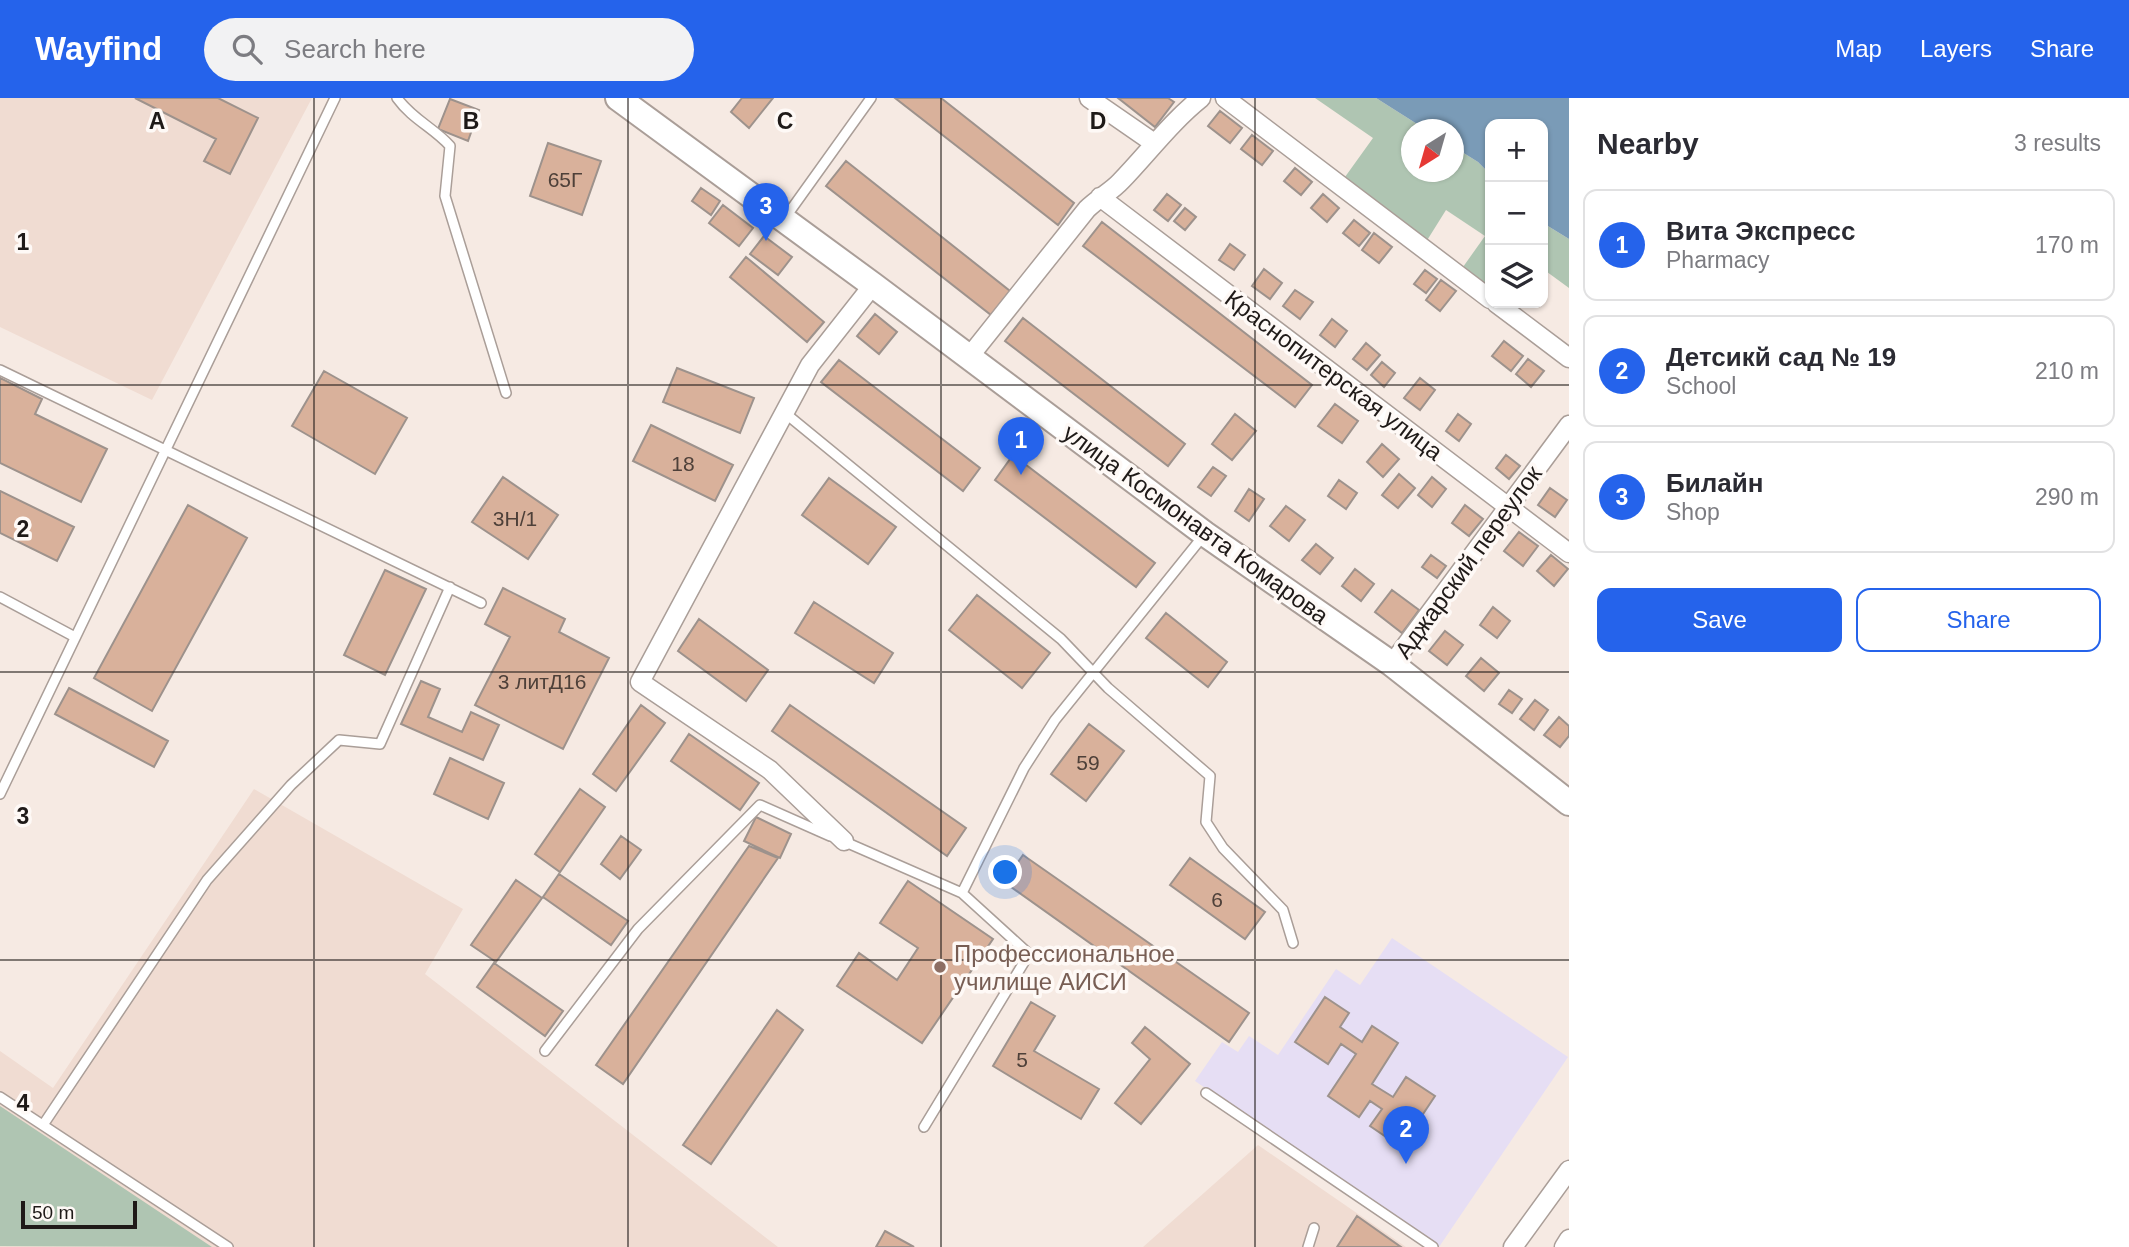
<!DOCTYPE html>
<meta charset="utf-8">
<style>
body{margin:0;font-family:Arial,sans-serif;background:#f2f2f3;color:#2b2b33}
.controls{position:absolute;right:21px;top:21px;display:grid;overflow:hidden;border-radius:14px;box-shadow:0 2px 5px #0004}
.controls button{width:63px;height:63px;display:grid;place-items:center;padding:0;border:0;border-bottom:2px solid #e1e1e2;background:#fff;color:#2b2b33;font:35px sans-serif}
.compass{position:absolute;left:1401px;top:21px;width:63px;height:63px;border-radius:50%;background:#fff;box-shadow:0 2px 5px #0004;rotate:217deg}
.scale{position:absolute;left:21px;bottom:18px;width:116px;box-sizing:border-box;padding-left:7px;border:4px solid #1f1a18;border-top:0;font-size:19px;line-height:24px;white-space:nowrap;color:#1f1a18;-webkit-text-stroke:5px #fef9f6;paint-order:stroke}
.you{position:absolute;left:1006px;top:775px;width:24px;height:24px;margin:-18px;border:5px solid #fff;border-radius:50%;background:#1a73e8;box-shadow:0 0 0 10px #1a73e833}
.badge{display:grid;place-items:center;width:46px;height:46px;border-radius:50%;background:#2563eb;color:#fff;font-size:23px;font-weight:700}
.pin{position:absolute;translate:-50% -58px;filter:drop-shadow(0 2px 4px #0008)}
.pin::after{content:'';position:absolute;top:37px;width:24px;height:21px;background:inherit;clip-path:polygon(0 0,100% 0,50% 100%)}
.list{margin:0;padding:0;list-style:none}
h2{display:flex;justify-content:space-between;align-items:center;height:91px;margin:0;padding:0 28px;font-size:30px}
h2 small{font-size:23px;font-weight:400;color:#7c7c81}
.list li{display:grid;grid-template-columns:46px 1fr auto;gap:21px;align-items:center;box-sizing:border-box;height:112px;margin:0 14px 14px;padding:0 14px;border:2px solid #e1e1e2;border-radius:14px}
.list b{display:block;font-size:26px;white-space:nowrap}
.list p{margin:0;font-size:23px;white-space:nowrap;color:#7c7c81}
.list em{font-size:23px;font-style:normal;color:#7c7c81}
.actions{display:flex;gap:14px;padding:21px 28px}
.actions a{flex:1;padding:16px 0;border:2px solid #2563eb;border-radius:14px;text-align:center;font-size:24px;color:#2563eb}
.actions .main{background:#2563eb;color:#fff}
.icon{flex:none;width:38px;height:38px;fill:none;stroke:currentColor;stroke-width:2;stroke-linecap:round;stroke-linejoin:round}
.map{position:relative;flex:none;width:1569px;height:1149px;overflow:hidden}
header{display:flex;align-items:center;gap:42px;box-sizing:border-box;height:98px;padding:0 35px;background:#2563eb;color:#fff}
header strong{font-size:33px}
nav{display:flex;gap:38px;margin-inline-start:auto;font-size:24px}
.search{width:490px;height:63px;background:#f2f2f3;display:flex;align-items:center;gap:18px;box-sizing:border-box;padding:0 24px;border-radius:38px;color:#7c7c81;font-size:26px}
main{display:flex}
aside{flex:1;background:#fff}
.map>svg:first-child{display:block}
.built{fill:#f0dcd2}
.education{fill:#e6def4}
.green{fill:#afc5b2}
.water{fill:#7a9bb7}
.building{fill:#d9b19b;stroke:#9d928c;stroke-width:2}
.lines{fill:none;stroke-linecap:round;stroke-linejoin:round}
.service-casing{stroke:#aa9e98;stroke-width:12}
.minor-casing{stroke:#aa9e98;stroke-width:21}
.secondary-casing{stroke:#aa9e98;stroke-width:28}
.service{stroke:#fff;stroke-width:9}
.minor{stroke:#fff;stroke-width:18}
.secondary{stroke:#fff;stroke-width:24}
.grid{fill:none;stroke:#1f1a18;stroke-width:2;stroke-opacity:0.55}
.education-dot{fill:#8d6e63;stroke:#fef9f6;stroke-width:2.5}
.labels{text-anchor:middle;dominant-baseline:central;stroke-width:7;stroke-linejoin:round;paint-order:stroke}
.number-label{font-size:21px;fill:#4e4039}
.street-label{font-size:24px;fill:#1f1a18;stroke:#fef9f6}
.education-label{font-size:24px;fill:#785e54;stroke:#fef9f6;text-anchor:start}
.grid-label{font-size:23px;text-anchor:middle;font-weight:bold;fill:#1f1a18;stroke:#fef9f6;stroke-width:7;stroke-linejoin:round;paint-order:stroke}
</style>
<header>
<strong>Wayfind</strong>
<div class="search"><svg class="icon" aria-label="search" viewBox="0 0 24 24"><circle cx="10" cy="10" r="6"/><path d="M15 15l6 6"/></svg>Search here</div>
<nav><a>Map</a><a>Layers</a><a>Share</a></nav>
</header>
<main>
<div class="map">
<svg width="1569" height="1149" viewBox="0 0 1569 1149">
<rect width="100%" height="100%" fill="#f6eae3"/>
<path class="built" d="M0 0H312L152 302 0 229Z
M254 691 463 811 425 876 778 1149H0V953L53 990Z
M1258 1047 1406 1149H1143Z"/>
<path class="education" d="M1392 840 1568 959 1439 1149 1195 983 1222 944 1238 954 1249 938 1278 957 1336 871 1360 887Z"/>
<path class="green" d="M1315 0H1376L1425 31 1412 32V74H1454V49L1478 64 1490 76V183L1486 188 1463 169 1485 138 1446 112 1426 144 1345 79 1373 40Z
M1543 125 1569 141V190L1543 171Z
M0 1008 212 1149 0 1148Z"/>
<path class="water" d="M1376 0H1569V141L1543 125V26H1490V76L1478 64 1454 49V32L1425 31Z"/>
<path class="building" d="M135 0H218L258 20 230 76 204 63 216 41Z
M742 0H773L749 30 731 14Z
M895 0H941L1074 105 1058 127Z
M1118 0H1168L1174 4 1155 29Z
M450 1 479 12 468 43 438 31Z
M1220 13 1242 30 1230 45 1208 28Z
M1252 37 1273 53 1262 67 1241 51Z
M548 45 601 63 582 117 530 98Z
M846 63 1010 193 991 217 826 88Z
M1295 70 1312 84 1301 97 1284 83Z
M701 90 720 103 711 117 692 103Z
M1167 96 1181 107 1168 123 1154 112Z
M1323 96 1339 110 1327 124 1311 110Z
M723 107 753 130 739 148 709 125Z
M1185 110 1196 119 1185 132 1174 123Z
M1354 122 1370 135 1359 148 1343 135Z
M1102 124 1312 287 1295 309 1083 148Z
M1374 135 1392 149 1379 165 1362 152Z
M764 138 792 159 778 177 750 156Z
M1230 146 1245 157 1234 172 1219 162Z
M746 159 824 224 807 244 730 179Z
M1264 171 1282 185 1270 201 1252 188Z
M1425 172 1437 181 1426 195 1414 186Z
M1441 182 1456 193 1440 213 1426 202Z
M1295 192 1313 204 1300 221 1283 208Z
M875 216 897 234 879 256 857 238Z
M1023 220 1185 346 1168 368 1005 243Z
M1332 221 1347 233 1335 249 1320 237Z
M1504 243 1523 258 1511 273 1492 258Z
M1366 245 1380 257 1367 272 1353 261Z
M1528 261 1544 273 1531 289 1516 276Z
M839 262 980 370 963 393 821 284Z
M1382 264 1395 275 1384 289 1371 277Z
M677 270 754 300 740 335 663 304Z
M324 273 407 320 375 376 292 328Z
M0 280 42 301 35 316 107 351 81 404 0 365Z
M1420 280 1435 292 1420 312 1404 300Z
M1335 306 1358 323 1342 345 1318 328Z
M1235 316 1256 333 1232 362 1212 346Z
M1458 316 1471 326 1459 343 1446 333Z
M651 327 733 367 715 403 633 363Z
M1382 346 1399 361 1383 379 1367 364Z
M1013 357 1155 465 1136 489 995 382Z
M1506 357 1520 368 1509 381 1496 370Z
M1213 369 1226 378 1211 398 1198 389Z
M1399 376 1415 390 1398 410 1382 397Z
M503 379 558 417 528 461 472 424Z
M1432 379 1446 391 1432 409 1418 397Z
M829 380 896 429 868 466 802 417Z
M1339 382 1357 395 1346 411 1328 398Z
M1550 390 1567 402 1555 419 1538 407Z
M1249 391 1264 401 1249 423 1235 413Z
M0 393 74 429 57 463 0 435Z
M188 407 247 440 152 613 94 580Z
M1465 407 1483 421 1469 438 1452 425Z
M1286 408 1305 422 1289 443 1270 428Z
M1519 434 1538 448 1523 468 1504 453Z
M1316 446 1333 460 1320 476 1302 462Z
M1431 457 1446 468 1437 480 1422 469Z
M1551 457 1568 471 1554 488 1537 473Z
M1355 471 1374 486 1361 503 1342 488Z
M385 472 426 491 385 577 344 557Z
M503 490 565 521 559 534 609 560 563 651 475 607 510 539 485 526Z
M1392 492 1419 512 1402 535 1375 514Z
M977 497 1050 555 1022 590 949 532Z
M814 504 893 555 874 585 795 535Z
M1493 509 1510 523 1497 540 1480 527Z
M1166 515 1227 564 1208 589 1146 540Z
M699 521 768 572 746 603 678 553Z
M1445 533 1463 547 1447 567 1429 553Z
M1481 560 1499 575 1484 593 1466 578Z
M421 583 440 591 428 619 462 634 471 614 499 627 483 662 401 626Z
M69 590 168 643 154 669 55 616Z
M1509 592 1522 601 1512 615 1499 606Z
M1535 602 1548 612 1534 632 1520 621Z
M641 607 665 625 616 693 593 676Z
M790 607 966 730 947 758 772 633Z
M1559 619 1569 628V638L1560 649 1544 637Z
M1089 626 1124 653 1086 703 1051 676Z
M689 636 759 685 740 712 671 663Z
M450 660 504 685 488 721 434 696Z
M580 691 605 709 560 774 535 756Z
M756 719 791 736 780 760 744 743Z
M621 738 641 752 620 781 601 766Z
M749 748 778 760 623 986 596 967Z
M1023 757 1249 915 1229 944 1004 784Z
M1190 760 1265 814 1245 841 1170 787Z
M559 776 628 823 611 847 543 799Z
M516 782 542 800 496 864 471 847Z
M908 783 993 841 922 945 837 888 859 855 897 882 918 850 880 825Z
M494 865 563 913 545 938 477 889Z
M1325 899 1349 915 1340 929 1362 944 1372 928 1398 945 1372 986 1393 999 1406 979 1435 998 1401 1049 1370 1028 1382 1011 1370 1003 1359 1019 1328 998 1356 956 1341 946 1328 966 1295 944Z
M1031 904 1055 918 1034 953 1099 991 1081 1021 993 968Z
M777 912 803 932 711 1066 683 1047Z
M1145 929 1190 966 1141 1026 1115 1005 1150 961 1132 945Z
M1357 1118 1401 1149H1337Z
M885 1133 914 1149H876Z"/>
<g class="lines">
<defs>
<path id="service" d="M397 0C412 21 434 30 450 48L445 98 506 295
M785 120 871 0
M0 272 481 505
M785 315 1061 541 1108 590 1210 678 1206 724 1223 750 1283 812 1293 845
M0 499 75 539
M0 696 335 0
M843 743 962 795 1024 670 1055 622 1204 437
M545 953 638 831 760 707 830 738
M1206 995 1433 1149
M0 999 228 1149
M43 1027 207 782 291 687 339 642 380 646 450 489
M924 1029 1029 856 962 795
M1308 1149 1314 1130"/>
<path id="minor" d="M1089 0 1154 45
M1225 0 1490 201
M1100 99 1569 455
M1496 205 1569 260
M969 259 1087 111C1098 100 1111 94 1121 83 1148 55 1171 24 1201 0
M1392 566 1569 327
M844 743 770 672 640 584 810 267 873 187
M1513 1149 1569 1072
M1564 1149 1569 1141"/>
<path id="secondary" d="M618 0 873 187 1205 436 1392 566 1569 705"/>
</defs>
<use href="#service" class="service-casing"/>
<use href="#minor" class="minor-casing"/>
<use href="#secondary" class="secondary-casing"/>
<use href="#service" class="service"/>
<use href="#minor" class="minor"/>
<use href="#secondary" class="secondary"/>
</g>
<path class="grid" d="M314 0V1149M628 0V1149M941 0V1149M1255 0V1149M0 287H1569M0 574H1569M0 862H1569"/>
<circle class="education-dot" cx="940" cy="869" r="7"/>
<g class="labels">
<g class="number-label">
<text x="565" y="81">65Г</text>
<text x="683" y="365">18</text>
<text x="515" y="420">3Н/1</text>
<text x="542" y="583">3 литД16</text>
<text x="1088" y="664">59</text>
<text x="1217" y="801">6</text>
<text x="1022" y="961">5</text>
</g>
<g class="street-label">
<text transform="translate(1334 277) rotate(37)">Краснопитерская улица</text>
<text transform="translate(1196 426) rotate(36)">улица Космонавта Комарова</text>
<text transform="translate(1468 464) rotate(-54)">Аджарский переулок</text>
</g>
<g class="education-label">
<text x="954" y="855">Профессиональное<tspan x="954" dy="28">училище АИСИ</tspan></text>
</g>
</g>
<g class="grid-label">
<text x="157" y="31">A</text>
<text x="471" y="31">B</text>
<text x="785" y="31">C</text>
<text x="1098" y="31">D</text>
<text x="23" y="152">1</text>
<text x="23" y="439">2</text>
<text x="23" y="726">3</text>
<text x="23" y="1013">4</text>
</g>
</svg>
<div class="controls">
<button>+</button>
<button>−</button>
<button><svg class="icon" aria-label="layers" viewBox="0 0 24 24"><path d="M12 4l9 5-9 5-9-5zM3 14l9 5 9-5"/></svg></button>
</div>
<svg class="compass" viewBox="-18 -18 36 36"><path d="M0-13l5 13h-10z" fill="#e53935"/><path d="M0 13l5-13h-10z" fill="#7c7c81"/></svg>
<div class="scale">50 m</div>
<div class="you"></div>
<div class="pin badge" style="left:1021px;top:377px">1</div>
<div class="pin badge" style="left:1406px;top:1066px">2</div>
<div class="pin badge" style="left:766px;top:143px">3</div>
</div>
<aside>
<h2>Nearby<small>3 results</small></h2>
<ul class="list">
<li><span class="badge">1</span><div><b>Вита Экспресс</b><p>Pharmacy</p></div><em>170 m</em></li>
<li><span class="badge">2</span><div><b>Детсикй сад № 19</b><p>School</p></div><em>210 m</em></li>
<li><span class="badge">3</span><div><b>Билайн</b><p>Shop</p></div><em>290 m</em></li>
</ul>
<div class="actions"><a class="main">Save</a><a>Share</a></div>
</aside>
</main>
